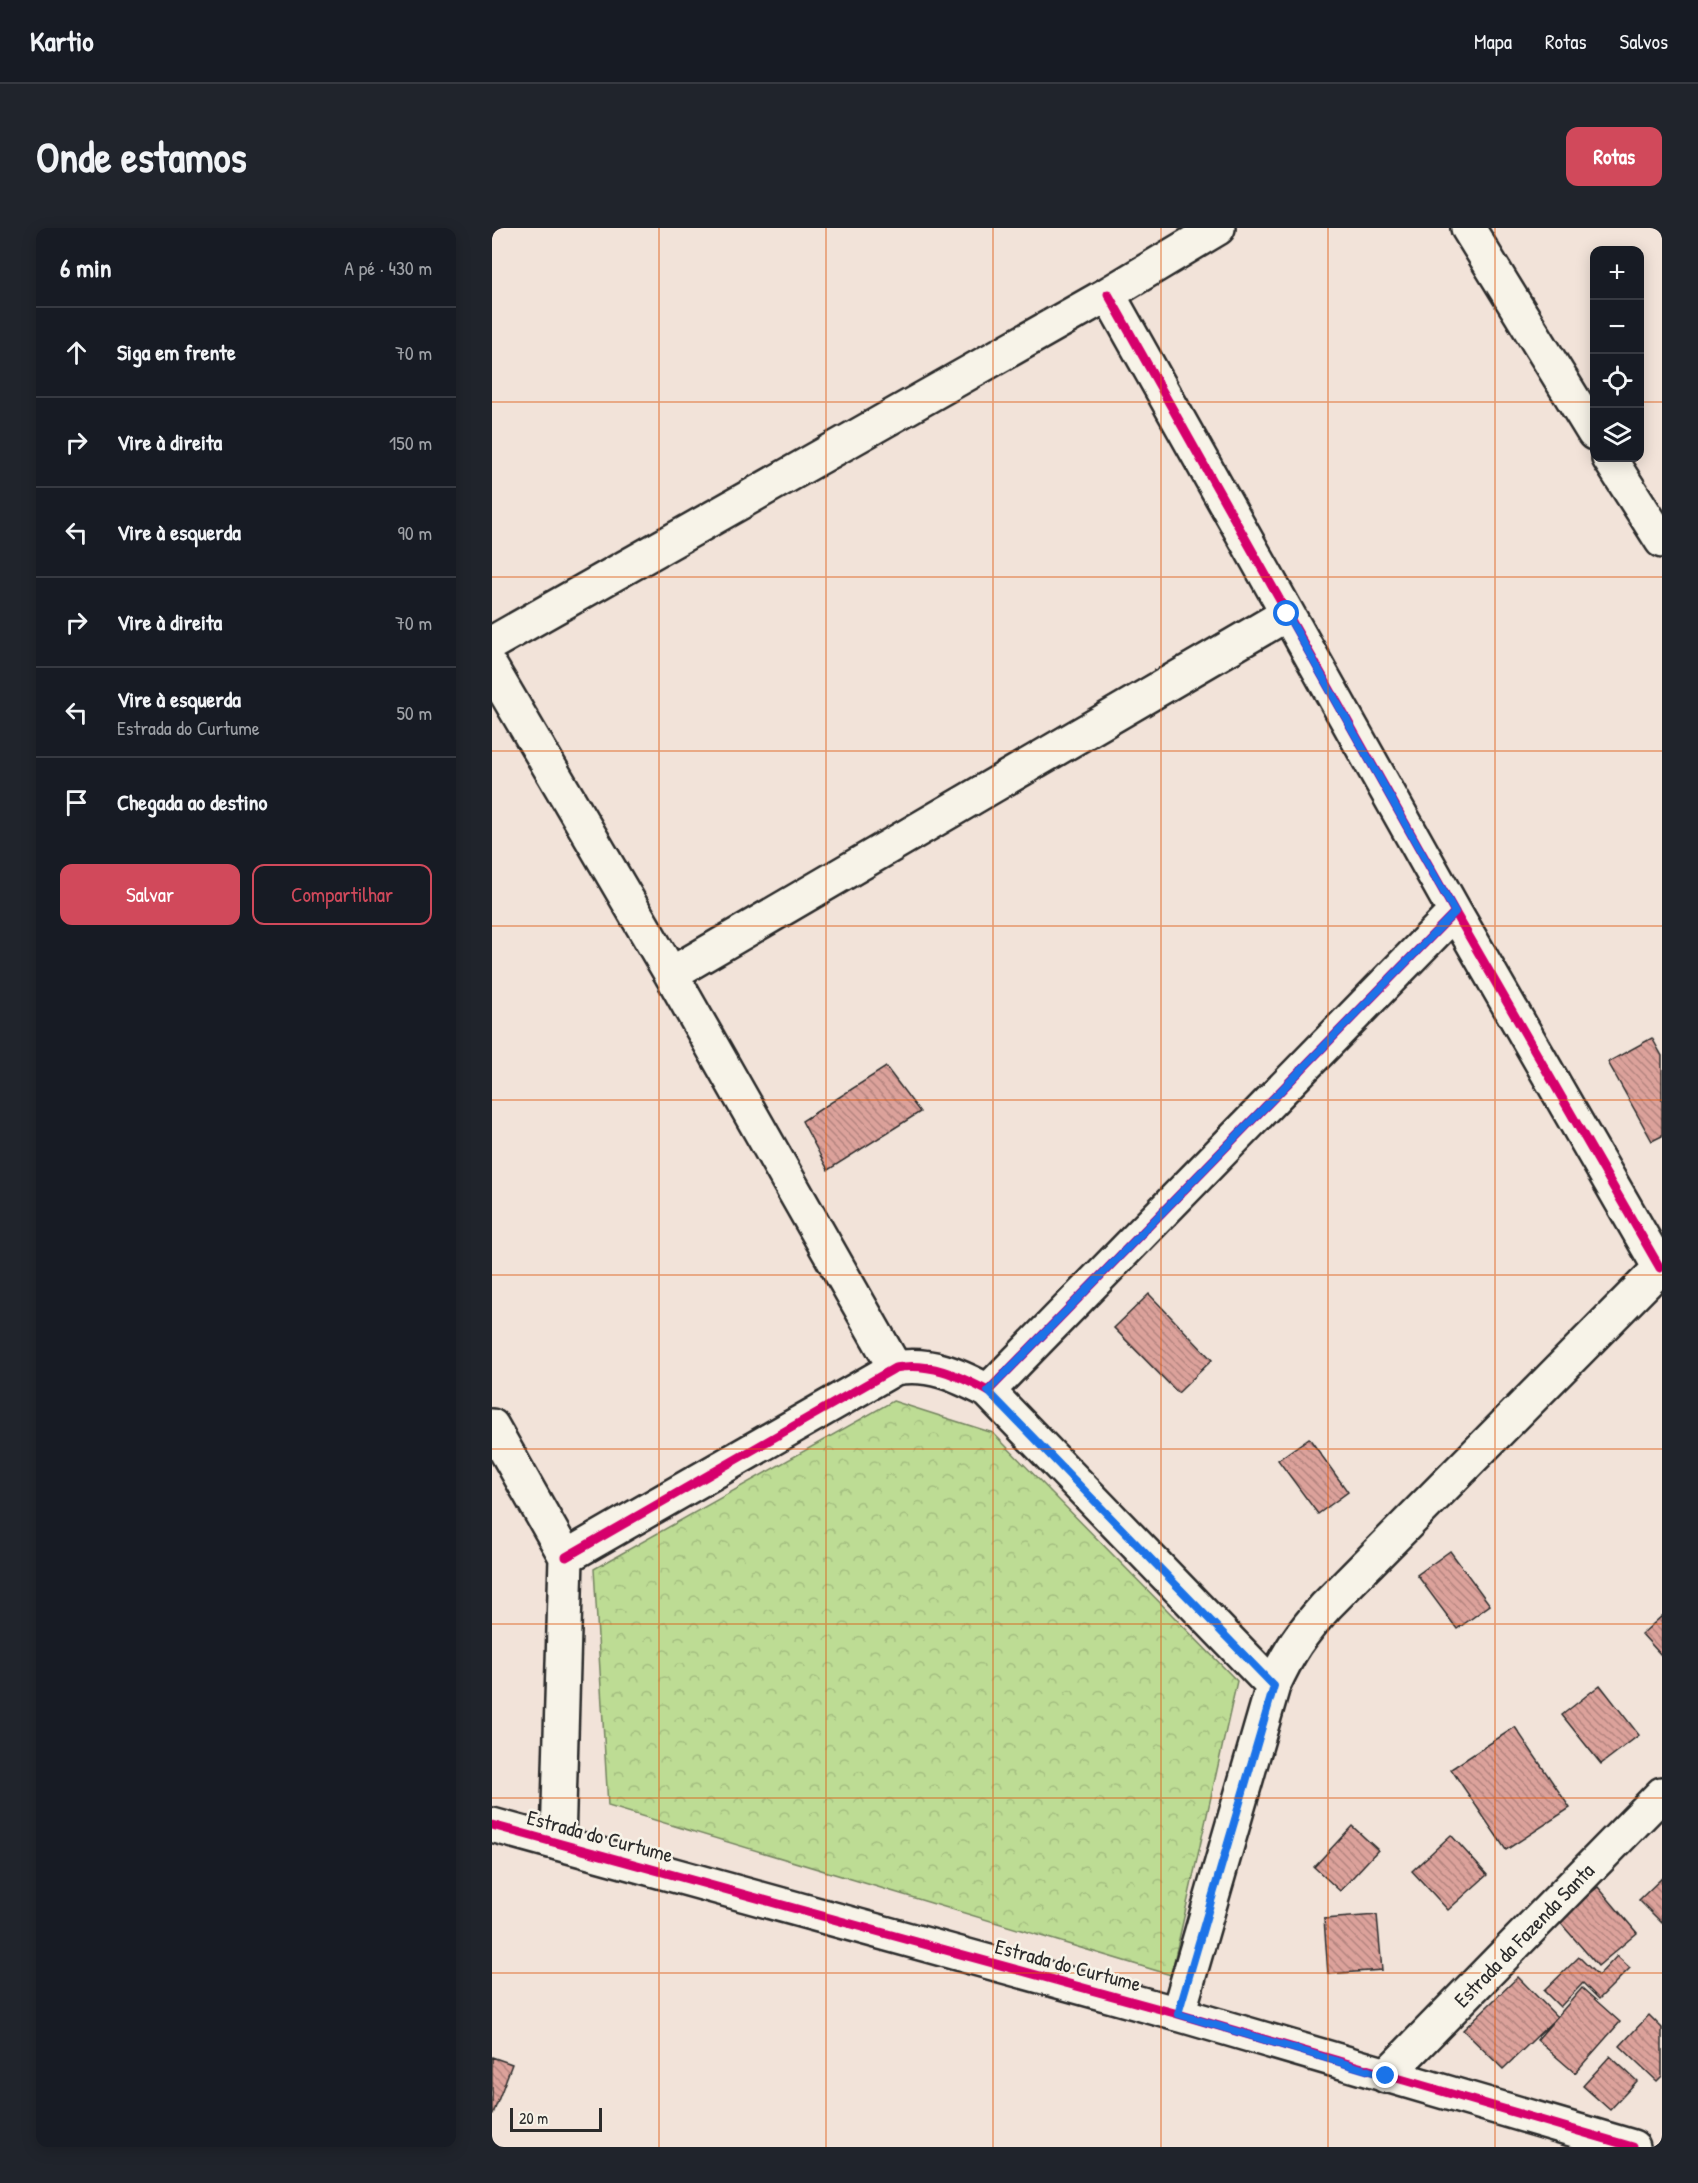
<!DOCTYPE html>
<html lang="pt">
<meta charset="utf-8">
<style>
body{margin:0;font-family:"Patrick Hand",sans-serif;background:#20242c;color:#f1f3f6}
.controls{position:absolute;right:18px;top:18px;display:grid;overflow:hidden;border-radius:12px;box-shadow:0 3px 15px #0003}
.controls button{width:54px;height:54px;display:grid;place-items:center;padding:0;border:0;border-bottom:2px solid #363941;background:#171b24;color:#f1f3f6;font:30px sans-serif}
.scale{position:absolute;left:18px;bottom:15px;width:92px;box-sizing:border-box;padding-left:6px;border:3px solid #2b2b2b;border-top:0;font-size:16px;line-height:21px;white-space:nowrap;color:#2b2b2b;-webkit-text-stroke:4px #f7f3e8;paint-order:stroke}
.stop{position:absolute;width:18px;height:18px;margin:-14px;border:4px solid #1a73e8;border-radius:50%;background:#fff}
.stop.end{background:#1a73e8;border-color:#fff;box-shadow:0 2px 6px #0008}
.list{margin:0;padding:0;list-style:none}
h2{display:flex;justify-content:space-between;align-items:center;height:78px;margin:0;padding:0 24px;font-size:26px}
h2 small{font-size:20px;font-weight:400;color:#9ea1a6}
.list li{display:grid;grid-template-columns:39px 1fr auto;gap:18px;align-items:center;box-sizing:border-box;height:90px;padding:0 24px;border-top:2px solid #363941}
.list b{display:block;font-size:22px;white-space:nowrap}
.list p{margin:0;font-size:20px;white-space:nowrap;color:#9ea1a6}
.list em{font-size:20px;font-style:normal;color:#9ea1a6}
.actions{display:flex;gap:12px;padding:18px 24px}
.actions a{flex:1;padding:14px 0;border:2px solid #d1495b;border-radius:12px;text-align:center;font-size:21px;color:#d1495b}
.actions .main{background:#d1495b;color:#fff}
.icon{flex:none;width:33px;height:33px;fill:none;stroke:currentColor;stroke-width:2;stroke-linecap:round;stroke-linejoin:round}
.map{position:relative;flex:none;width:1170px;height:1919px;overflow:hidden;border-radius:12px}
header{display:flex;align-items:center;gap:36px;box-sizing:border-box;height:84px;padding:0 30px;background:#171b24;border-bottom:2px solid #363941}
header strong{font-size:28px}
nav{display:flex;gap:33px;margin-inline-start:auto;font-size:21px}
.intro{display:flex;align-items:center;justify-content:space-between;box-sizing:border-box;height:144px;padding:0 36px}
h1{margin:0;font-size:42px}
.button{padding:15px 27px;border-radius:12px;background:#d1495b;color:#fff;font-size:21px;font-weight:700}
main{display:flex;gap:36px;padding:0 36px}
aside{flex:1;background:#171b24;border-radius:12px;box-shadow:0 3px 15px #0003}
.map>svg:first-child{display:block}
.park{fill:url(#park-crowns);stroke:#748460;stroke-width:1.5}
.building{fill:url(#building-back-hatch);stroke:#2b2b2b;stroke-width:1.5}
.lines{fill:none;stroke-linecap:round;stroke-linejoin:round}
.street-casing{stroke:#2b2b2b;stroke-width:38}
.secondary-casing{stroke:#2b2b2b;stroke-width:38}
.street{stroke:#f7f3e8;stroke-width:33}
.secondary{stroke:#f7f3e8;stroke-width:33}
.cycleway-casing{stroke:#f7f3e8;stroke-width:13}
.cycleway{stroke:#d6006c;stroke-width:9}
.route{stroke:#1a73e8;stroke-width:8}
.grid{fill:none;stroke:#df570e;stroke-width:1.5;stroke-opacity:0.55}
.labels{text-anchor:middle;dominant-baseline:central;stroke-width:5;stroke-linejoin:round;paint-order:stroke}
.street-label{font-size:21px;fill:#2b2b2b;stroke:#f7f3e8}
</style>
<header>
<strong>Kartio</strong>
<nav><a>Mapa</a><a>Rotas</a><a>Salvos</a></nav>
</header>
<div class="intro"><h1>Onde estamos</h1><a class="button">Rotas</a></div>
<main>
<aside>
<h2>6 min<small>A pé · 430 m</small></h2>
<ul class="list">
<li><svg class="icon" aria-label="ahead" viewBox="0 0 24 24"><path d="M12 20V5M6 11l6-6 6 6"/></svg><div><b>Siga em frente</b></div><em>70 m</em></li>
<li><svg class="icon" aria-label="right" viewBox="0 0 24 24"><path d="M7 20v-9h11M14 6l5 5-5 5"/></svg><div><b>Vire à direita</b></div><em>150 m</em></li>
<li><svg class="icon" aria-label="left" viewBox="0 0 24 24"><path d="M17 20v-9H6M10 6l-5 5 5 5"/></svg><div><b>Vire à esquerda</b></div><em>90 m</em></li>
<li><svg class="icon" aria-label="right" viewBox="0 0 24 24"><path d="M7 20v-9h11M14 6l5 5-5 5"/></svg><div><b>Vire à direita</b></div><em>70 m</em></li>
<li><svg class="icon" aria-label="left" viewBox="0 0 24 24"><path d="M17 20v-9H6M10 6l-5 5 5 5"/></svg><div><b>Vire à esquerda</b><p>Estrada do Curtume</p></div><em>50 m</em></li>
<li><svg class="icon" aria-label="arrive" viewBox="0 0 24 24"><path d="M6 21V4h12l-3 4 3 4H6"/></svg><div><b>Chegada ao destino</b></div></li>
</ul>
<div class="actions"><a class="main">Salvar</a><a>Compartilhar</a></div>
</aside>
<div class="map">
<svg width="1170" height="1919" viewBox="0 0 1170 1919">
<defs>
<pattern id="park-crowns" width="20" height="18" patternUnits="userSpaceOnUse" patternTransform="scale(1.5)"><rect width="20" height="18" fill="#bddc94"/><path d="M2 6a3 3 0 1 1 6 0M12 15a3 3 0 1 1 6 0" fill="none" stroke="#a3bd80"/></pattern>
<pattern id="building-back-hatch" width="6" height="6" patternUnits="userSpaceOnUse" patternTransform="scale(1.5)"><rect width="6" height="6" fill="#dca29b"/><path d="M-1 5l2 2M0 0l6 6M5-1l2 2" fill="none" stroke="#b3847f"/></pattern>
</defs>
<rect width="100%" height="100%" fill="#f2e3d9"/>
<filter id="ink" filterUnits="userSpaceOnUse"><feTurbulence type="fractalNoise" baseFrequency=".0167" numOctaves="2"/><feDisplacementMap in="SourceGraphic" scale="12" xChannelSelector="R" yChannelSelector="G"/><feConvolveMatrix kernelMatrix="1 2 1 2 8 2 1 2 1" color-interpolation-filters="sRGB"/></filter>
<g filter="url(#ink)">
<path class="park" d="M401 1173 501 1205 745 1453 679 1747 116 1578 102 1341Z"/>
<path class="building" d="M1160 810 1170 828V908L1160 913 1116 834Z
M394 839 428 884 336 942 310 893Z
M657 1066 720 1132 686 1165 622 1100Z
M817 1210 856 1264 826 1286 786 1232Z
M958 1323 998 1377 965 1401 925 1347Z
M1170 1388V1428L1150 1406Z
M1108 1457 1147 1507 1109 1536 1070 1487Z
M1023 1499 1078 1580 1014 1622 959 1541Z
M860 1598 886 1622 848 1663 822 1639Z
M959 1607 995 1647 956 1682 920 1643Z
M1170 1650V1695L1147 1672Z
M1106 1659 1145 1705 1106 1738 1066 1692Z
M885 1687 890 1742 836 1746 832 1691Z
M1125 1728 1138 1740 1107 1771 1091 1755 1068 1779 1052 1763 1087 1729 1106 1748Z
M1026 1749 1065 1789 1011 1841 971 1802Z
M1090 1760 1128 1794 1083 1845 1045 1812Z
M1157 1787 1170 1800V1848L1165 1853 1128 1818Z
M1118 1828 1145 1853 1118 1882 1091 1858Z
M0 1829 20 1836 1 1886H0Z"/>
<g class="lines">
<defs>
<path id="street" d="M976 0 1102 205
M616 66 963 684 1168 1040
M1117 230 1170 313
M0 415 616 66 726 0
M0 441 179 746 403 1140
M179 746 795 386
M496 1163 781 1458
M0 1198 74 1329 66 1615
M74 1329 403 1140C438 1134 465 1147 496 1163L963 684
M686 1786 781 1458C797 1423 809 1406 834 1378L1170 1038
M894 1848 1170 1566"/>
<path id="secondary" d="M0 1597 686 1786 1141 1919"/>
</defs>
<use href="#street" class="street-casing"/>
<use href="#secondary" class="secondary-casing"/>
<use href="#street" class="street"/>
<use href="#secondary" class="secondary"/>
<defs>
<path id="cycleway" d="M616 66 963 684 1168 1040
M74 1329 403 1140C438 1134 465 1147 496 1163L963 684
M0 1597 686 1786 1141 1919"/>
</defs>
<use href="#cycleway" class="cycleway-casing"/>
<use href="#cycleway" class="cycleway"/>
</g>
</g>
<g class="lines" filter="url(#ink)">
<path class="route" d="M795 386 963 684 496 1163 782 1458 686 1786 894 1848"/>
</g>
<path class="grid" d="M167 0V1919M334 0V1919M501 0V1919M669 0V1919M836 0V1919M1003 0V1919M0 174H1102M1148 174H1170M0 349H1170M0 523H1170M0 698H1170M0 872H1170M0 1047H1170M0 1221H1170M0 1396H1170M0 1570H1170M0 1745H1170"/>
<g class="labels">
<g class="street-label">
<text transform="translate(108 1608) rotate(15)">Estrada do Curtume</text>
<text transform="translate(1032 1707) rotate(-46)">Estrada da Fazenda Santa</text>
<text transform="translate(576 1737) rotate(15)">Estrada do Curtume</text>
</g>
</g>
</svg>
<div class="controls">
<button>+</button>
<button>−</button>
<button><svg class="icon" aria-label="locate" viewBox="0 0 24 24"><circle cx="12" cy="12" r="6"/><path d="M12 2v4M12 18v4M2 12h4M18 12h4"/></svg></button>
<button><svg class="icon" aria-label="layers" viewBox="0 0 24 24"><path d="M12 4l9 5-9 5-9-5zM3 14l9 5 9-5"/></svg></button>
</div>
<div class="scale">20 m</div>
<div class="stop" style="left:795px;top:386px"></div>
<div class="stop end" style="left:894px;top:1848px"></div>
</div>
</main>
